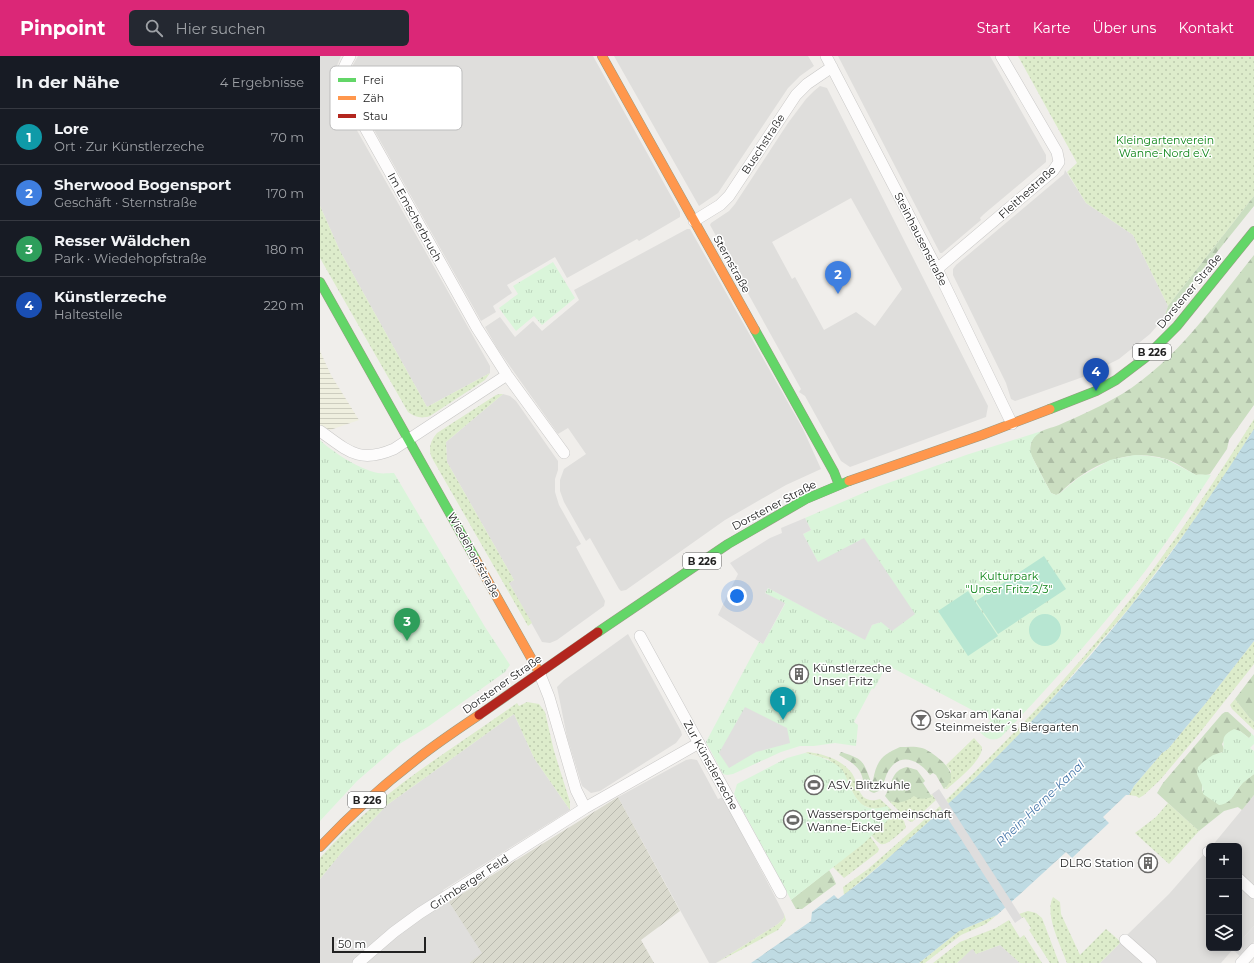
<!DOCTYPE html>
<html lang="de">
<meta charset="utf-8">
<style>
body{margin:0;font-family:Montserrat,sans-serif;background:#242831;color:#f1f3f6}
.controls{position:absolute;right:12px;bottom:12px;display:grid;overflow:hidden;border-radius:6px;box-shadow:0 2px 10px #0003}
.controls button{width:36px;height:36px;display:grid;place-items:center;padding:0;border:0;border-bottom:1px solid #363941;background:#171b24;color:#f1f3f6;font:20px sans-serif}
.scale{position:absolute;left:12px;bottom:10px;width:94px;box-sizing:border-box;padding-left:4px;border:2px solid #222;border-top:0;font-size:11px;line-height:14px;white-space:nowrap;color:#222;-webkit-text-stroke:3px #fff;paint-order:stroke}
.you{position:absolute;left:417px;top:540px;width:14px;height:14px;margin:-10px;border:3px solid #fff;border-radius:50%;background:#1a73e8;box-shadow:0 0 0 6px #1a73e833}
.badge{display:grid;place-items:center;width:26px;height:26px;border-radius:50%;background:#db2777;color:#fff;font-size:13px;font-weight:700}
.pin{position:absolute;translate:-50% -33px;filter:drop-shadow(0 1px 2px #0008)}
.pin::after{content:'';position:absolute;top:21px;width:14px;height:12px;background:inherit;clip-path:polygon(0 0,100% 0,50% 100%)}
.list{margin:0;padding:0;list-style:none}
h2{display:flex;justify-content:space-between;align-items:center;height:52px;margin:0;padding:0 16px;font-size:17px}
h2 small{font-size:13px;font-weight:400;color:#9ea1a6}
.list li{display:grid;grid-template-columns:26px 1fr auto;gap:12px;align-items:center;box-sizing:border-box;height:56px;padding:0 16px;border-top:1px solid #363941}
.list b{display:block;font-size:15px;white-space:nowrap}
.list p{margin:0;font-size:13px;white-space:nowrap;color:#9ea1a6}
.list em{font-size:13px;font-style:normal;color:#9ea1a6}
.icon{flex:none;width:22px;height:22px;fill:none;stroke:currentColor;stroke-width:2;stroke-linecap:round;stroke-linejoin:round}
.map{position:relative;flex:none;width:934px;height:907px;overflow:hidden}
header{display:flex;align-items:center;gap:24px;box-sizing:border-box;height:56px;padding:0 20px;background:#db2777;color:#fff}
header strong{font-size:19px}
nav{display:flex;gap:22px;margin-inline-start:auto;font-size:14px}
.search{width:280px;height:36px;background:#242831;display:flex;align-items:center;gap:10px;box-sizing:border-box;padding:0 14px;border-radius:6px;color:#9ea1a6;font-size:15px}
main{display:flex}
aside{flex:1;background:#171b24}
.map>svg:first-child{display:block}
.residential{fill:#dfdedc;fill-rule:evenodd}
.construction{fill:url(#construction-furrows)}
.farmland{fill:url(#farmland-rules)}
.grass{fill:url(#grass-dots)}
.forest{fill:url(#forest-firs)}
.park{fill:url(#park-tufts)}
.pitch{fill:#b7e6d2}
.parking{fill:#e0dfde}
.water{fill:url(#water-waves)}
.pier{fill:#dedddd}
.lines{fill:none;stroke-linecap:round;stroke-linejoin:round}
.street-casing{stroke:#c9c8c7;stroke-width:12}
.fast-casing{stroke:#999a82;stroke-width:10}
.slow-casing{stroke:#999a82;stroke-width:10}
.jam-casing{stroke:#999a82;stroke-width:10}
.street{stroke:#fdfcfc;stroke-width:11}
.fast{stroke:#63d668;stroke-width:9}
.slow{stroke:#ff974d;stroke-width:9}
.jam{stroke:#b3261e;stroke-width:9}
.labels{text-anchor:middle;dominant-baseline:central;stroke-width:3;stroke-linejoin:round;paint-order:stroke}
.shield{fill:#fff;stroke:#646464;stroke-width:1}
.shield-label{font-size:10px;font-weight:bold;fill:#222}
.park-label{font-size:11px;fill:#0c8416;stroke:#fff}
.street-label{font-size:11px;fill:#222;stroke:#fff}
.poi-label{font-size:11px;fill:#222;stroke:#fff;text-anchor:start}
.water-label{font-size:12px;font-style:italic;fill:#4a7aab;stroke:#fff}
.key{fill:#fff;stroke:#bdbdbd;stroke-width:1}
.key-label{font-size:11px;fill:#222}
</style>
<header>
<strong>Pinpoint</strong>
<div class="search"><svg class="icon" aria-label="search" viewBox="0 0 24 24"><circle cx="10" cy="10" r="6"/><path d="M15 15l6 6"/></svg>Hier suchen</div>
<nav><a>Start</a><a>Karte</a><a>Über uns</a><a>Kontakt</a></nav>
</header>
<main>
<aside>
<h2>In der Nähe<small>4 Ergebnisse</small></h2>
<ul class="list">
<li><span class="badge" style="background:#0f9aa8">1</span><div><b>Lore</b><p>Ort · Zur Künstlerzeche</p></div><em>70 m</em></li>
<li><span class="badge" style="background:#3f7fe0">2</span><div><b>Sherwood Bogensport</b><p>Geschäft · Sternstraße</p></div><em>170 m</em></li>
<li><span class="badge" style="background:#2e9e5b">3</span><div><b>Resser Wäldchen</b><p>Park · Wiedehopfstraße</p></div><em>180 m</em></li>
<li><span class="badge" style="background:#1a4fb4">4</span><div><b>Künstlerzeche</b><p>Haltestelle</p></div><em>220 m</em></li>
</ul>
</aside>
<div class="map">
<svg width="934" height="907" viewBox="0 0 934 907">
<defs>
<pattern id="construction-furrows" width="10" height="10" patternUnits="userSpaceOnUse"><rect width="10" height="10" fill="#d9d9cd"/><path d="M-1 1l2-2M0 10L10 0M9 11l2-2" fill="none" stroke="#babab0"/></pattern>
<pattern id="farmland-rules" width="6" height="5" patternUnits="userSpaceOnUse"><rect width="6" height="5" fill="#efefdf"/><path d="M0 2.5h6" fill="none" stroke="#cdcdbf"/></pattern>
<pattern id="grass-dots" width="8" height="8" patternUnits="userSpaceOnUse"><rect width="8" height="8" fill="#ddeccb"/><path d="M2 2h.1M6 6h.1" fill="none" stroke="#bdcaae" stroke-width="1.8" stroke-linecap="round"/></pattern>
<pattern id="forest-firs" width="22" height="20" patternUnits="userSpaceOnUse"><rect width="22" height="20" fill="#cbdec1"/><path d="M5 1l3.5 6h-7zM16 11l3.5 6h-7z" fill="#aebea6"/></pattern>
<pattern id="park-tufts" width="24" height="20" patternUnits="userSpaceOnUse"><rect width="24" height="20" fill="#daf5da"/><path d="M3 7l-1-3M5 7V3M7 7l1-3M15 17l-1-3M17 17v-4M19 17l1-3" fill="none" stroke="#bbd2bb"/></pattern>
<pattern id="water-waves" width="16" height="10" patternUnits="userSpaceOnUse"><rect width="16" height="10" fill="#bfdbe3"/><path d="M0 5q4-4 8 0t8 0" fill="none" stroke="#a4bcc2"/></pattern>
</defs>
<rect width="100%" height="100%" fill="#f0eeeb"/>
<path class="residential" d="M0 0H21L14 17V28L17 39 170 310V317L107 351 20 195 0 150Z
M38 0H273L360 156V161L319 185 317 183 247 222 235 201 187 229 192 237 173 250 176 256 161 265 30 31 28 23 30 14Z
M294 0H488L494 10 480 20 468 32 398 137 379 150Z
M518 0H670L726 99V106L664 158 660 162 661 164 622 197H620Z
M500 30 507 32 668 350 666 361 530 411 521 405 485 340 479 336 481 333 390 169 391 167 409 155 415 148 468 67 486 43 494 35ZM531 142 582 233 555 270 536 256 504 274 475 221 472 223 452 186Z
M745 114 766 147 813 179 848 250 844 262 830 278 799 303 763 321 695 345 691 343 686 327 633 219V213L636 209 744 118Z
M367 173H370L483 373 501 413 466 429 405 464 306 534 301 535 299 533 270 482 266 485 244 446 240 435V424L244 413 266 398 248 372 238 378 177 292 165 271 180 261 195 281 213 265 222 275 259 244 254 234Z
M183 338 190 340 196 345 238 405V414L235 423V436L239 449 261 488 256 491 285 545 284 550 237 584 230 587 222 586 189 527 194 524 127 406 126 386Z
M308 578 361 675 362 679 356 687 280 735 271 737 262 730 247 681 237 631 244 624Z
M194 658 214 702 250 754 123 834 129 846 163 897 149 907H0V823L22 796 67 749Z
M371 703 377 704 398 743 403 741 464 858V862L458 868 396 907H389L388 905 298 741 366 704Z
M934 739V831L919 817V790H892Z
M884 798 889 802V892H914L901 907H838L807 879 849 838Z
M919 829 934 843V870L919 887Z
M801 886 825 907H780Z
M680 889 700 907H637L651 893 653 892 656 898Z"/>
<path class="construction" d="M298 741 360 855 321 884 334 907H149L162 897 129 846Z"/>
<path class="farmland" d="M0 295 11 319 39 364 10 374 0 369Z"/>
<path class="grass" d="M698 0H934V140L848 250 813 179 766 147 747 116 757 107Z
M0 150 20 195 107 351 170 317 165 324 110 360C101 363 95 361 88 356L0 202Z
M180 338H183L126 386 127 406 194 524 189 527 212 567 208 570 112 402C108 393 110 385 117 377L176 339Z
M934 363V373L910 411 868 473 810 551 727 649 695 683 629 748 626 744C684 688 740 631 790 569 843 504 889 434 934 363Z
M934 585V608L878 679 840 724 824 739 819 742 816 740 809 739 814 730 842 697 848 693 885 648Z
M915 643 929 661 934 666V674L912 653 910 649Z
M207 646 219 648 225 656 234 695 250 746V754L214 702 194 658 67 749 22 796 0 823V802C55 739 129 695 197 647L199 650Z
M654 682 662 691C663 704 637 724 627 733H624L626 732 631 715 626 709Z
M488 696C503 698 520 703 530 715 540 725 536 750 560 743L584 765 586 772C580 776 568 790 561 788 558 787 554 782 551 779L573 759 560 753 550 752 542 749 535 741 523 716 508 703 485 697Z
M612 738 616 744 592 766 589 765 569 745 573 746 594 740H612L611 739Z
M848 747 879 775 849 808 815 777 836 761Z
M620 750 623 753 565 805 524 839 523 831 548 813Z
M550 780 559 793 558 796 524 822 513 811Z
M733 841 740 846 741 858 760 899 786 873 801 886 780 907H747C741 890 724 858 733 841Z
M708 855 716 857 722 862 739 907H730L709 874 711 872 704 861 702 862 699 858Z
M464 858 466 864 458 874 396 907 458 868 464 862Z
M677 859 666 868 641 879 605 907H599L639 875Z
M689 864 700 882 704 879 722 907H700L680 889 656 898 653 893 651 894 637 907H613L640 886 676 872Z"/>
<path class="forest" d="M934 140V150L844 262 848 250Z
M934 199V349L909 384 907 393 890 418C885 420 881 418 876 419 866 414 856 406 846 403 806 391 767 410 739 438L736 439 731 437 710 397C710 390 711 383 717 378 723 373 732 372 739 369 761 359 782 350 802 338 857 304 894 249 934 199Z
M934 618V666L929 661 915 643Z
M905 656H908L931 677V680L929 682 920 675 914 674 908 677 902 688 904 693 903 696 897 698 882 729V735L911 743 923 726 934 718V739L922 754 918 751 904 755 879 775 837 737 843 727 902 658Z
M580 691C587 691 595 690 602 692 606 693 610 696 613 698 625 707 640 719 624 733L616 719 613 717 610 719C600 705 581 695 569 714 565 720 564 728 561 734L554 737C542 733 545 723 539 714 534 707 526 703 519 699L521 696C543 703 543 704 551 726L553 724C557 704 562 699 580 691Z
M587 711 597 714 605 725 603 727 612 741C605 743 600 744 594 740 586 746 579 748 569 745L565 740C572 729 571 714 587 711Z
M509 814 513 821 516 828 482 853H476L471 844Z"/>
<path class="park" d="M233 206 255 242 222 269 214 260 196 275 179 252 198 238 193 230Z
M722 375C704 387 710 397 718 412 722 421 727 429 731 437L736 439 739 438 758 422 790 404 815 399 829 400 846 403 876 419C881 418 886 419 891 419 870 451 849 483 826 514 781 573 732 628 681 681 673 686 666 683 660 676L671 664 567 609 554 633 552 632 534 666 538 669 536 690 515 687 494 690H480L461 696 413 718 407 719 403 718 386 686 439 586 443 588 465 548 445 537 448 532 545 583 552 569 561 566 498 506 483 478 491 474 485 462 557 431 646 399Z
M0 384C12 396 41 414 58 417 63 418 69 417 74 417L165 571 190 609 185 616 109 670 81 687 37 725 0 765Z
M914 673 920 675 929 682 931 680V677L934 680V688L930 692 934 695V718C931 721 927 723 924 726 915 734 913 748 899 749L883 738 882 729 877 718 878 711 883 706 893 699 903 696C905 684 899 681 914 673Z
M485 697C499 701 513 703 523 715 525 718 527 723 528 726 536 745 544 758 567 750L573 759 543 788 471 844 414 738 417 728 467 702Z"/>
<path class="pitch" d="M724 500 746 533 678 578 656 545Z
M648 535 678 580 648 600 618 555Z
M709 574a16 16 0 1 1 32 0a16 16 0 1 1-32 0Z"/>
<path class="parking" d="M485 462 491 474 483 478 498 506 544 482 595 558 572 575 561 566 552 569 545 584 448 532 445 537 465 547 443 588 398 559 418 518 410 507 450 482 462 477 461 472Z
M425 651 467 672 470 687 436 696 409 712 399 697Z
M934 870V886L921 901 913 894 914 892H919V887Z"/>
<path class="water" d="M934 373V585L885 648 848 693 842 697 814 730 809 739H806L783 761 789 767 752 802 746 796 677 859 639 875 599 907H431L491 865 492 856 514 839 518 843C549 821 577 794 605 769 691 692 771 605 840 512 873 467 904 420 934 373Z"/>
<path class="pier" d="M619 733 702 862 695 867 612 738Z"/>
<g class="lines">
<defs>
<path id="street" d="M30 0C23 12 19 20 24 34L157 272 187 319 244 397
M506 0 617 213 692 368
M374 165 400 149 409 140 476 39 487 28 512 11
M617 213 733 115 739 106 737 96 681 0
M0 375C28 395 39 408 74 393L187 319
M320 580 461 837
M219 616 229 641 256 734 265 752
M888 796H889
M919 823 934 837
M805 884 831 907
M38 907 74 876 100 857 265 752 379 687
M921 907 934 893"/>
<path id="fast" d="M0 226 156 504
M435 274 514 416 519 429
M730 353 776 335 796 324 825 302 857 270 934 175
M278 576 408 488 486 443 529 425"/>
<path id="slow" d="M282 0 435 274
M529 425 662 379 730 353
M156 504 219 616
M0 791C30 759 62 730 97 703 117 687 138 673 159 659"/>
<path id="jam" d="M159 659 278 576"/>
</defs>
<use href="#street" class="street-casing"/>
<use href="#fast" class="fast-casing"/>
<use href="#slow" class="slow-casing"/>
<use href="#jam" class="jam-casing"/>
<use href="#street" class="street"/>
<use href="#fast" class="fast"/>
<use href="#slow" class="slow"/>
<use href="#jam" class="jam"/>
</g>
<defs>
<symbol id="building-ring" viewBox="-11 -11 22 22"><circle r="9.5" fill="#fff" stroke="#6a6968" stroke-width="1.5"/><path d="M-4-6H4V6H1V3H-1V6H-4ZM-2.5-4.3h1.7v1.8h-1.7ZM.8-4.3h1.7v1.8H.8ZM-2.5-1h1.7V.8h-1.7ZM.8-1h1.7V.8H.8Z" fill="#6a6968"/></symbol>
<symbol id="bar-ring" viewBox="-11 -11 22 22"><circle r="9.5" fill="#fff" stroke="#6a6968" stroke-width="1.5"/><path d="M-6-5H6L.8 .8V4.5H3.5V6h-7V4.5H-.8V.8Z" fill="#6a6968"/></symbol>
<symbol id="stadium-ring" viewBox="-11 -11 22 22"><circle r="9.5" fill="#fff" stroke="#6a6968" stroke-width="1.5"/><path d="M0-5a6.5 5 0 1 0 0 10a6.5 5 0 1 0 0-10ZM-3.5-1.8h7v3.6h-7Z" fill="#6a6968"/></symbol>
</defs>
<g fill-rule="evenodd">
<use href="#building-ring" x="468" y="607" width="22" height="22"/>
<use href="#bar-ring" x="590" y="653" width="22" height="22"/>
<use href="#stadium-ring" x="483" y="718" width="22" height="22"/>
<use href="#stadium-ring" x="462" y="753" width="22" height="22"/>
<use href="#building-ring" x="817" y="796" width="22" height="22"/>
</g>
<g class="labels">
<g class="shield">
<rect x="813" y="288" width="38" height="16" rx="3"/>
<rect x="363" y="497" width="38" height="16" rx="3"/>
<rect x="28" y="736" width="38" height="16" rx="3"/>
</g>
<g class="shield-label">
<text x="832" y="296">B 226</text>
<text x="382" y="505">B 226</text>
<text x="47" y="744">B 226</text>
</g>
<g class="park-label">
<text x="845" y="84">Kleingartenverein<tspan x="845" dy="13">Wanne-Nord e.V.</tspan></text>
<text x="689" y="520">Kulturpark<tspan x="689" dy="13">"Unser Fritz 2/3"</tspan></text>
</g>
<g class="street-label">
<text transform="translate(443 88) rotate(-57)">Buschstraße</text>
<text transform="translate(707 136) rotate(-42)">Fleithestraße</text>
<text transform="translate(95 161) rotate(61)">Im Emscherbruch</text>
<text transform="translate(601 183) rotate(63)">Steinhausenstraße</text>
<text transform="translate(412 208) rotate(61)">Sternstraße</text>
<text transform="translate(869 235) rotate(-50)">Dorstener Straße</text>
<text transform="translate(454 449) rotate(-28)">Dorstener Straße</text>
<text transform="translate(154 499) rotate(61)">Wiedehopfstraße</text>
<text transform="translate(182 628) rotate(-35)">Dorstener Straße</text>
<text transform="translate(391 709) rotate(61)">Zur Künstlerzeche</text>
<text transform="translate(149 826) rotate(-33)">Grimberger Feld</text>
</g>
<g class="poi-label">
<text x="493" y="612">Künstlerzeche<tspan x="493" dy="13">Unser Fritz</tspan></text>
<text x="615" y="658">Oskar am Kanal<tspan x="615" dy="13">Steinmeister´s Biergarten</tspan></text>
<text x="508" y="729">ASV. Blitzkuhle</text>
<text x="487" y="758">Wassersportgemeinschaft<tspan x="487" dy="13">Wanne-Eickel</tspan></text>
<text x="814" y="807" text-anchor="end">DLRG Station</text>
</g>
<g class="water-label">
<text transform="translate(720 747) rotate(-44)">Rhein-Herne-Kanal</text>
</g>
</g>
<rect x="10" y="10" width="132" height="64" rx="6" class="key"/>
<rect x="18" y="22" width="18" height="4" fill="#63d668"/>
<rect x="18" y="40" width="18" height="4" fill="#ff974d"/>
<rect x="18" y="58" width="18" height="4" fill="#b3261e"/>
<g class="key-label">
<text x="43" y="28">Frei</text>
<text x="43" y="46">Zäh</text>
<text x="43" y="64">Stau</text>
</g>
</svg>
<div class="controls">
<button>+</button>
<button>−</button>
<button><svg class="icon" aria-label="layers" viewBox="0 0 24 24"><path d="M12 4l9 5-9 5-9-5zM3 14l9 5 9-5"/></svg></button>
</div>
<div class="scale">50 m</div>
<div class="you"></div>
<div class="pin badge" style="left:463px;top:664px;background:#0f9aa8">1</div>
<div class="pin badge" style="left:518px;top:238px;background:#3f7fe0">2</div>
<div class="pin badge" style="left:87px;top:585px;background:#2e9e5b">3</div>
<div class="pin badge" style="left:776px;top:335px;background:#1a4fb4">4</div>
</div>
</main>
